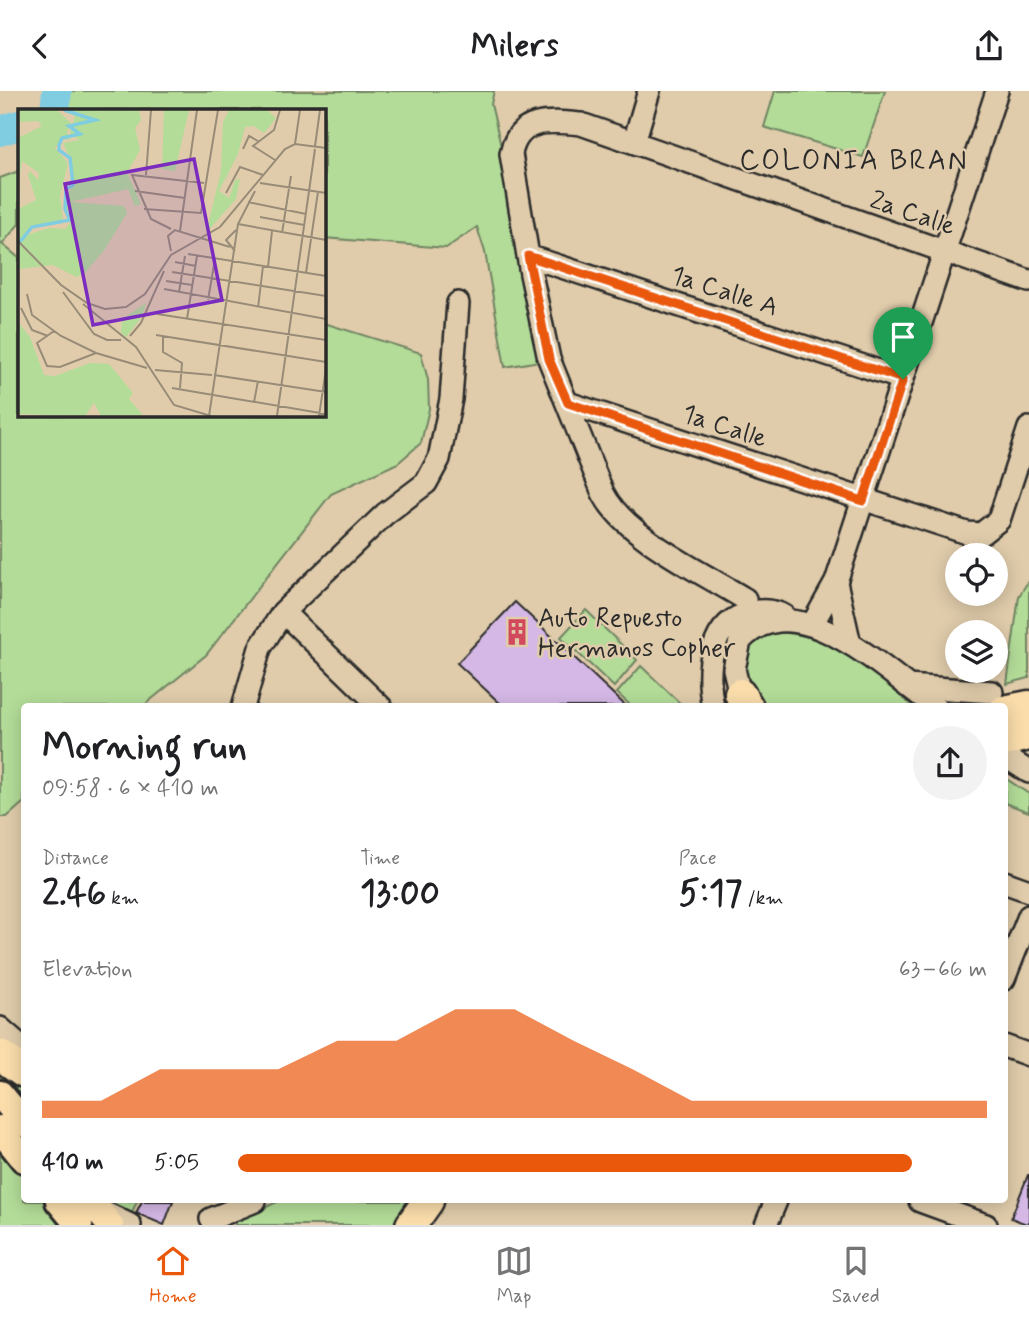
<!DOCTYPE html>
<meta charset="utf-8">
<style>
body{margin:0;font-family:Mynerve,sans-serif;background:#f2f2f2;color:#202124;height:100vh;display:flex;flex-direction:column;font-size:26px;white-space:nowrap}
*{box-sizing:border-box;margin:0}
p{font-size:23px;color:#757577}
.icon{flex:none;width:38px;height:38px;fill:none;stroke:currentColor;stroke-width:2;stroke-linecap:round;stroke-linejoin:round}
.map{position:relative;flex:1;overflow:hidden}
.sheet{position:absolute;left:21px;top:612px;width:987px;height:500px;display:flex;flex-direction:column;background:#fff;border-radius:7px;box-shadow:0 4px 18px #0003}
.sheet>*{flex:none}
.fabs{position:absolute;left:945px;top:452px;display:grid;gap:14px}
.fabs a{display:grid;place-items:center;width:63px;height:63px;border-radius:50%;background:#fff;box-shadow:0 4px 18px #0003;font-size:35px}
.pin{position:absolute;display:grid;place-items:center;width:60px;height:60px;color:#fff;margin:-72px -30px;border-radius:50% 50% 50% 0;rotate:-45deg;box-shadow:0 0 7px #0007}
.pin .icon{rotate:45deg}
.round{display:grid;place-items:center;flex:none;width:74px;height:74px;border-radius:37px;background:#f2f2f2}
.summary{display:flex;align-items:center;justify-content:space-between;height:119px;padding:0 21px}
h1{font-size:38px;font-weight:700;line-height:52px}
.figures{display:grid;grid-template-columns:repeat(3,1fr);gap:10px;height:119px;padding:7px 21px}
.figures div{display:grid;align-content:center}
.figures b{font-size:35px;font-weight:700}
.figures small{font-size:19px;font-weight:400}
.figures p{font-size:19px}
.chart{height:196px;padding:14px 21px}
.chart p{display:flex;justify-content:space-between}
.chart svg{width:100%;height:126px;margin-top:7px;fill:#ea580c;opacity:.7}
ul{padding:0 21px;list-style:none;font-size:23px}
li{display:grid;grid-template-columns:112px 84px 1fr;align-items:center;height:52px}
li i{height:18px;border-radius:9px;background:#ea580c}
header{display:flex;justify-content:space-between;align-items:center;height:91px;padding:0 21px;background:#fff;font-size:32px;font-weight:700}
.tabs{display:flex;justify-content:space-around;align-items:center;height:98px;border-top:2px solid #e0e0e0;background:#fff;font-size:19px;color:#757577}
.tabs a{display:grid;justify-items:center;gap:4px}
.tabs .selected{color:#ea580c}
.map>svg:first-child{display:block}
.green{fill:#b3dc98;stroke:#6f8462;stroke-width:2}
.lines{fill:none;stroke-linecap:round;stroke-linejoin:round}
.river{stroke:#80cce0;stroke-width:30}
.building{fill:#d5b8e6;stroke:#2b2b2b;stroke-width:2}
.minor-casing{stroke:#2b2b2b;stroke-width:26}
.major-casing{stroke:#2b2b2b;stroke-width:32}
.highway-casing{stroke:#2b2b2b;stroke-width:35}
.minor{stroke:#e0ccab;stroke-width:21}
.major{stroke:#faddab;stroke-width:26}
.highway{stroke:#faddab;stroke-width:30}
.route-casing{stroke:#fff;stroke-width:14}
.route{stroke:#ea580c;stroke-width:9}
.labels{text-anchor:middle;stroke-width:5;stroke-linejoin:round;paint-order:stroke}
.street-label{font-size:26px;fill:#2b2b2b;stroke:#e0ccab}
.poi-label{font-size:26px;fill:#2b2b2b;stroke:#e0ccab;text-anchor:start}
.neighbourhood-label{font-size:28px;letter-spacing:2px;fill:#2b2b2b;stroke:#e0ccab}
.inset-river{fill:none;stroke:#80cce0;stroke-width:3.5}
.inset-road{fill:none;stroke:#988c78;stroke-width:2}
.view{fill:#7b2cbf;fill-opacity:0.15;stroke:#7b2cbf;stroke-width:3.5}
.inset-edge{fill:none;stroke:#2b2b2b;stroke-width:3.5}
</style>
<header><svg class="icon" aria-label="back" viewBox="0 0 24 24"><path d="M15 5l-7 7 7 7"/></svg>Milers<svg class="icon" aria-label="share" viewBox="0 0 24 24"><path d="M12 15V3M7 8l5-5 5 5M5 13v7h14v-7"/></svg></header>
<div class="map">
<svg width="1029" height="1134" viewBox="0 0 1029 1134">
<rect width="100%" height="100%" fill="#e0ccab"/>
<filter id="ink" filterUnits="userSpaceOnUse"><feTurbulence type="fractalNoise" baseFrequency=".0143" numOctaves="2"/><feDisplacementMap in="SourceGraphic" scale="14" xChannelSelector="R" yChannelSelector="G"/><feConvolveMatrix kernelMatrix="1 2 1 2 8 2 1 2 1" color-interpolation-filters="sRGB"/></filter>
<g filter="url(#ink)">
<path class="green" d="M54,0H494L491,13L551,268L505,276L485,161L477,136L446,157L324,147V19H53Z
M775,0H885L863,66L764,36Z
M19,80V133L2,153L19,167V324H324V232L421,262L428,289L429,318L421,352L398,372L331,403L206,564L142,616H24V711L7,726H0V87Z
M1029,489V587L1007,593L1019,505Z
M586,519L637,569L614,596L561,546Z
M774,541C836,543 868,578 914,616H762C741,588 731,552 774,541Z
M641,575L684,616H632L617,602Z
M1005,687L1029,703V721L1005,712Z
M0,980L24,999V1023L0,994Z
M0,1056L24,1085V1110H45L66,1134H0Z
M105,1110H137L130,1126Z
M279,1110H407L395,1134H235L236,1130Z"/>
<g class="lines">
<path class="river" d="M55,19L57,0
M0,40L19,34"/>
</g>
<path class="building" d="M515,511L627,616H504L457,572Z
M1028,1084H1029V1134L1011,1127Z
M142,1110H173L164,1134L136,1122Z"/>
<g class="lines">
<defs>
<path id="minor" d="M634,51L649,0
M528,165L903,288
M568,312L967,442L981,443L999,429L1029,337
M836,491L850,553
M745,508C702,481 625,446 603,402L549,268L531,183L511,63C518,26 551,30 581,33L1029,190
M283,521L381,616
M812,534L836,491L997,0
M907,595L992,601
M243,616L260,557L283,521L385,423L426,392L439,368L451,308L458,212
M713,616C706,580 708,531 752,521C763,519 774,519 784,525
M743,616L734,578L740,550C797,489 888,583 936,616
M1004,665L1029,681
M1004,791L1029,800
M1004,888L1029,825
M0,937L24,958
M1004,955L1029,964
M920,1110L986,1134
M97,1118L130,1134
M211,1128L255,1110
M766,1134L776,1110"/>
<path id="major" d="M0,1003L24,1032
M0,1038L24,1068
M59,1110L79,1134
M90,1110L110,1134"/>
<path id="highway" d="M740,603L748,616
M1004,620L1029,615
M1004,650L1029,644
M0,964L24,981
M411,1134L428,1110"/>
</defs>
<use href="#minor" class="minor-casing"/>
<use href="#major" class="major-casing"/>
<use href="#highway" class="highway-casing"/>
<use href="#minor" class="minor"/>
<use href="#major" class="major"/>
<use href="#highway" class="highway"/>
</g>
</g>
<g class="lines" filter="url(#ink)">
<defs>
<path id="route" d="M528,165L903,288L863,410L568,312L549,268Z"/>
</defs>
<use href="#route" class="route-casing"/>
<use href="#route" class="route"/>
</g>
<defs>
<symbol id="building-bare" viewBox="-9 -9 18 18"><path d="M-4-6H4V6H1V3H-1V6H-4ZM-2.5-4.3h1.7v1.8h-1.7ZM.8-4.3h1.7v1.8H.8ZM-2.5-1h1.7V.8h-1.7ZM.8-1h1.7V.8H.8Z" fill="#d1495b" stroke="#e0ccab" stroke-width="2.5" paint-order="stroke"/></symbol>
</defs>
<g fill-rule="evenodd">
<use href="#building-bare" x="498" y="522" width="38" height="38"/>
</g>
<g class="labels">
<g class="street-label">
<text transform="translate(913 121) rotate(19)" y="9">2a Calle</text>
<text transform="translate(725 199) rotate(18)" y="9">1a Calle A</text>
<text transform="translate(725 334) rotate(18)" y="9">1a Calle</text>
</g>
<g class="poi-label">
<text x="538" y="535">Auto Repuesto<tspan x="538" dy="30">Hermanos Copher</tspan></text>
</g>
<g class="neighbourhood-label">
<text x="854" y="78">COLONIA BRAN</text>
</g>
</g>
<g transform="translate(18 18)">
<rect width="308" height="308" fill="#e0ccab"/>
<path d="M2,1H39L53,14L49,23L52,31L43,30L37,39L50,54L42,87L45,111L13,119L0,133V100L18,91L10,66L12,62L20,71L21,64L4,52L0,79V29L24,17L20,12L0,13ZM47,1H121L123,11L117,19L122,41L109,64L123,95L117,97L110,80L52,93L106,97L109,104L87,140L66,165L58,168L35,156L0,160V137L9,126L31,119L47,120L52,114L47,93L54,76L51,47L45,34L61,31L52,24L57,7ZM146,1H171L157,62L144,60ZM211,1H249L258,9L246,24L236,17L227,18L220,45L201,82L211,89L217,71L222,70L218,90L188,124L203,62L205,13ZM128,194L124,208L108,228L103,224L104,210ZM0,213L12,228L26,266L37,267L72,254L91,255L115,284L111,290L125,306L83,307L76,294L67,307L0,305Z" fill="#b3dc98"/>
<path class="inset-river" d="M1,134L14,118L52,111L47,100L48,80L55,76L52,49L41,41V36L44,29L62,25L51,17L77,11L46,1"/>
<path class="inset-road" d="M277,35L282,1M297,37L302,1M225,40L231,27L240,32M257,51L235,37L256,21L262,1M128,66L133,1M242,74L308,84M117,82L167,89M208,84L222,58L245,66M230,93L288,105M126,100L183,104L200,1M242,108L286,116M220,115L308,131M153,120L133,110L114,66L186,74M162,122L179,1M264,124L273,67M0,132L43,176L69,194L87,200L108,198L127,185L153,146L202,118L267,40L277,35L308,39M153,142L150,127L157,121L212,138M217,142L208,131L218,121M170,145L308,167M157,153L178,157M250,158L254,122M154,163L308,187M288,164L300,83M148,172L174,176M146,180L308,210M45,183L76,225L89,231H103M161,183L167,147M9,185L14,206L43,227L78,244L129,259M190,191L197,150M65,195L118,238L156,296L193,307M3,199L14,221L30,227M240,199L245,157M139,205L308,231M169,210L179,147M36,222L19,234L29,257L42,258L78,244M138,226L308,253M112,227L123,214L146,162M145,227V243L164,254L162,279M137,261L194,266M196,266L308,283M154,279L308,305M236,293L240,272M191,307L220,115L237,82M259,307L297,40M301,307L308,260"/>
<path class="view" d="M176,50L204,191L75,216L47,75Z"/>
<rect width="308" height="308" class="inset-edge"/>
</g>
</svg>
<div class="fabs">
<a><svg class="icon" aria-label="locate" viewBox="0 0 24 24"><circle cx="12" cy="12" r="6"/><path d="M12 2v4M12 18v4M2 12h4M18 12h4"/></svg></a>
<a><svg class="icon" aria-label="layers" viewBox="0 0 24 24"><path d="M12 4l9 5-9 5-9-5zM3 14l9 5 9-5"/></svg></a>
</div>
<div class="pin" style="left:903px;top:288px;background:#1e9e55"><svg class="icon" aria-label="arrive" viewBox="0 0 24 24"><path d="M6 21V4h12l-3 4 3 4H6"/></svg></div>
<section class="sheet">
<div class="summary"><div><h1>Morning run</h1><p>09:58 · 6 × 410 m</p></div><a class="round"><svg class="icon" aria-label="share" viewBox="0 0 24 24"><path d="M12 15V3M7 8l5-5 5 5M5 13v7h14v-7"/></svg></a></div>
<div class="figures">
<div><p>Distance</p><b>2.46<small> km</small></b></div>
<div><p>Time</p><b>13:00</b></div>
<div><p>Pace</p><b>5:17<small> /km</small></b></div>
</div>
<div class="chart"><p><span>Elevation</span>63–66 m</p>
<svg viewBox="0 0 160 44" preserveAspectRatio="none"><path d="M0 44V38L10 38L20 27L30 27L40 27L50 17L60 17L70 6L80 6L90 17L100 27L110 38L120 38L130 38L140 38L150 38L160 38V44z"/></svg>
</div>
<ul>
<li><b>410 m</b>5:05<i style="width:90%"></i></li>
</ul>
</section>
</div>
<nav class="tabs">
<a class="selected"><svg class="icon" aria-label="home" viewBox="0 0 24 24"><path d="M3 11l9-7 9 7M6 9v11h12V9"/></svg>Home</a>
<a><svg class="icon" aria-label="map" viewBox="0 0 24 24"><path d="M3 6l6-2 6 2 6-2v14l-6 2-6-2-6 2zM9 4v14M15 6v14"/></svg>Map</a>
<a><svg class="icon" aria-label="saved" viewBox="0 0 24 24"><path d="M7 4h10v16l-5-4-5 4z"/></svg>Saved</a>
</nav>
